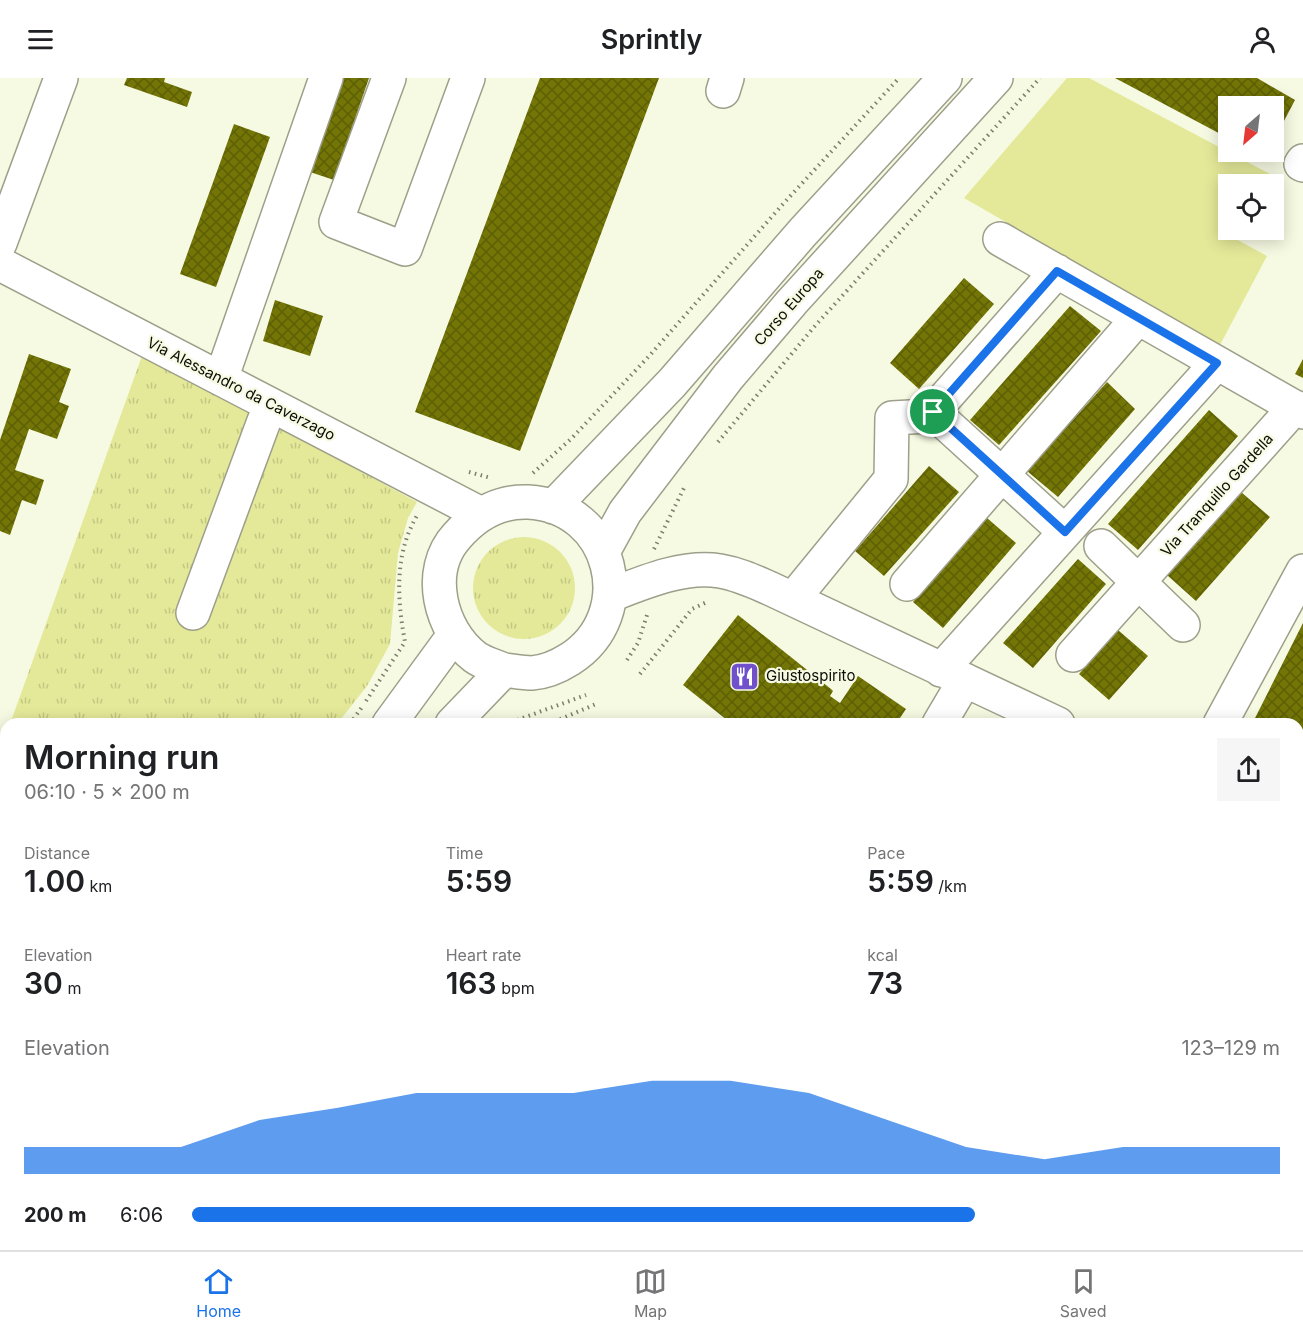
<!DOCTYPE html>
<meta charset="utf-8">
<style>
body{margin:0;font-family:Inter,sans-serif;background:#f6f6f6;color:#202124;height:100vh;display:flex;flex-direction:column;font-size:22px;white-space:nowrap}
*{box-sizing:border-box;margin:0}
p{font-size:20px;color:#757577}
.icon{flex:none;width:33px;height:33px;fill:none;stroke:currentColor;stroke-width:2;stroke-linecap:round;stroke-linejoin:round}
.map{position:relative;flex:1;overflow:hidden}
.side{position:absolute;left:0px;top:640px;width:1304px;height:532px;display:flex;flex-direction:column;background:#fff;border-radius:18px 18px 0 0;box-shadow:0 3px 15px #0003}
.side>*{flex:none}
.needle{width:39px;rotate:208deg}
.controls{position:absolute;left:1218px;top:18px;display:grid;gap:12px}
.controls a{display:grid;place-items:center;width:66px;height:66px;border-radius:0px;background:#fff;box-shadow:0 3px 15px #0003;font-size:30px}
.pin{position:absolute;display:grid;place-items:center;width:51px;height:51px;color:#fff;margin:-26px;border:3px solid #fff;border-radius:50%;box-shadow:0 2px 6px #0007}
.round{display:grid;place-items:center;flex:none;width:63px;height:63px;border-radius:0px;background:#f6f6f6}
.summary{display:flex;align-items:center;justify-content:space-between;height:102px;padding:0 24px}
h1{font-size:33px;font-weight:600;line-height:45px}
.metrics{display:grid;grid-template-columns:repeat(3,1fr);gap:9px;height:102px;padding:6px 24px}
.metrics div{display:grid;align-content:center}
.metrics b{font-size:30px;font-weight:600}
.metrics small{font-size:16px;font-weight:400}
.metrics p{font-size:16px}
.chart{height:168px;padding:12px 24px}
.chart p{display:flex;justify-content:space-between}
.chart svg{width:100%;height:108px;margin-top:6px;fill:#1a73e8;opacity:.7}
ul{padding:0 24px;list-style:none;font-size:20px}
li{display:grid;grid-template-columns:96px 72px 1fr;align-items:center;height:45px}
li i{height:15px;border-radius:8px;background:#1a73e8}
header{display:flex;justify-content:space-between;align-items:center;height:78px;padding:0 24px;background:#fff;font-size:27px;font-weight:600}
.tabs{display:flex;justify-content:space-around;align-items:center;height:84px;border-top:2px solid #e0e0e0;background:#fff;font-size:16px;color:#757577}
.tabs a{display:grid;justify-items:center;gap:3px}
.tabs .on{color:#1a73e8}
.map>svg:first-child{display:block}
.grass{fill:url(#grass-tufts)}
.green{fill:#e4e999}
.building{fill:url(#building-cross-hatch)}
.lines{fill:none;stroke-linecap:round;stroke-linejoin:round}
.minor-casing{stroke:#9e9f8a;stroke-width:36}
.major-casing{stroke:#9e9f8a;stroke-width:36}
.path{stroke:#7c7e6f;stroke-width:4;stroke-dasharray:1.5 4.5;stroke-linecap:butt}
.minor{stroke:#fff;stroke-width:33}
.major{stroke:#fff;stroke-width:33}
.route-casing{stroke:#fff;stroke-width:12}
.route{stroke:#1a73e8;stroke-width:8}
.labels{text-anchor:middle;stroke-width:4.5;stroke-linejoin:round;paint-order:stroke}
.street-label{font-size:15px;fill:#0b0c05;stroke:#f7fae2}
.poi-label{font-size:15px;fill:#0b0c05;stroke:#f7fae2;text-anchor:start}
</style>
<header><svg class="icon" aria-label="menu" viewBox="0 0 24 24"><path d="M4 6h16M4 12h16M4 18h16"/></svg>Sprintly<svg class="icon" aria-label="person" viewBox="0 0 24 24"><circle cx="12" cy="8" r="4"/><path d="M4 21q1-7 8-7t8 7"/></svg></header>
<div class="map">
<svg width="1303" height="1172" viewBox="0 0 1303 1172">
<defs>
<pattern id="grass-tufts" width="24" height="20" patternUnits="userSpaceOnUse" patternTransform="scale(1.5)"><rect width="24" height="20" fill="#e4e999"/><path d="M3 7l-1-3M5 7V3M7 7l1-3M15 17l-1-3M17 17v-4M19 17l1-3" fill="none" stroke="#c2c782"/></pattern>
<pattern id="building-cross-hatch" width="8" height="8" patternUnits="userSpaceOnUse" patternTransform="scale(1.5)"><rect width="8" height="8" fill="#737606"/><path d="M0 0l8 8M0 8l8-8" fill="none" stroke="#5d5f05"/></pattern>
</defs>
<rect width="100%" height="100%" fill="#f7fae2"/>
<path class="grass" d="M143,275L417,424L408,440L398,475L390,566L367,608L337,646H10Z
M473 510a51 51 0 1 1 102 0a51 51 0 1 1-102 0Z
M6,657V823L0,821V674Z
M0,1112L6,1114V1167H34L33,1172H0Z"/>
<path class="green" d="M1067,0H1089L1270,96L1264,106H1228V152H1241L1236,161L1267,178L1220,267L964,120Z"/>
<path class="building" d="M127,0H165L164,4L192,14L187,29L124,7Z
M336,0H369L334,102L304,92Z
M540,0H659L520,373L415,334Z
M1115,0H1257L1295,22L1274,62V28H1228V60Z
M234,46L270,59L216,209L180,196Z
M1253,74H1268L1264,79Z
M964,200L994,226L919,311L890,285Z
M275,222L323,238L310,278L263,263Z
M1070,228L1101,253L999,367L970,342Z
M29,276L71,291L59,324L69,328L57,361L29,351L15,392L44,402L36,427L22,422L10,457L0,453V362Z
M1303,281V300L1295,296Z
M1107,304L1135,331L1058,419L1027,393Z
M1209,332L1238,358L1138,472L1108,446Z
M929,388L959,414L884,498L855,473Z
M1241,414L1270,439L1196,523L1167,497Z
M987,440L1016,465L943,550L913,524Z
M1078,481L1106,506L1033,590L1003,565Z
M738,537L831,611L833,613L830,618L840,625L858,598L906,631L896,646H732L683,607Z
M1303,545V659L1298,669V646H1252Z
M1118,552L1148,578L1109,622L1079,596Z
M1298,677L1303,680V731L1298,728Z
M1298,790L1303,793V834L1298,831Z
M6,873V919L0,917V885Z
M1303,899V971L1298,982V910Z
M1298,1036L1303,1038V1081L1298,1079Z
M1298,1164L1303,1165V1172H1211L1212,1167H1298Z
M269,1167H382L391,1172H269Z
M424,1167H469L465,1172H433Z
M853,1167H911L909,1172H863Z
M954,1167H1039L1036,1172H951Z
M1115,1167H1160L1158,1172H1127Z"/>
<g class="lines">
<defs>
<path id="minor" d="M389,0L336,144L405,171L468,0
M723,13L727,0
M1303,83L1301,86L1303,87
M1000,161L1303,334
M0,165L61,0
M0,186L481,436
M221,301L326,0
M933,334L1065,454
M1101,468L1183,547
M907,506L1138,240
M611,517C644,504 684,487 720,493C738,496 753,503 769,510L1058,646
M793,521L891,401L892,340L929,338L1057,193
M193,535L264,343L271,327
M1073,577L1295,329
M941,592L1217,285
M939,646L965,602
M1220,646L1303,493
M1298,759L1303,761
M1298,1122L1303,1124
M601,1172L604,1167
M684,1172L694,1167
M1069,1172L1071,1167"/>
<path id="major" d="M553,429L672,305L803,154L945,0
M603,474L625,434L728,299L792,224L996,0
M389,646L454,557
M452,646L504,592C513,593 523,595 532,595C545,594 559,588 570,581C640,536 613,428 528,424C499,423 476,436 457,458C425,493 440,552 475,579C483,585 495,588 504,592
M0,1068L6,1065
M66,1172L67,1167"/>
</defs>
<use href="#minor" class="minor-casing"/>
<use href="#major" class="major-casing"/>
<path class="path" d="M718,364L814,249L1040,0
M469,394L491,400
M533,395L572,360L651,276L783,126L899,0
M654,471L685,408
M627,582L638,565L648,534
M640,596L692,531L709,523
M366,623L405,564C397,521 394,475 418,436
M350,646L362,629
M506,646L586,617
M549,646L596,626
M0,1029H6
M109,1172L110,1167"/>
<use href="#minor" class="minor"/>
<use href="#major" class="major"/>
</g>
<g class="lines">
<defs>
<path id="route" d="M1057,193L1217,285L1065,454L933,334Z"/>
</defs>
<use href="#route" class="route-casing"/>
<use href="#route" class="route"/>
</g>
<defs>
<symbol id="restaurant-square" viewBox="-11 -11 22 22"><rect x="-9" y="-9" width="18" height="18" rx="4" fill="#7151cb" stroke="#f7fae2"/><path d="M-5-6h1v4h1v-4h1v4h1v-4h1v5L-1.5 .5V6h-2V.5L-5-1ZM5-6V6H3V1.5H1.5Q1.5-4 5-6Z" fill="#fff"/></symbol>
</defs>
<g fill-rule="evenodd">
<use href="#restaurant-square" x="728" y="582" width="33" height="33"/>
</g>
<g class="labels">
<g class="street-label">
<text transform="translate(789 229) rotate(-49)" y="5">Corso Europa</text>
<text transform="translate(241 311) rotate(27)" y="5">Via Alessandro da Caverzago</text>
<text transform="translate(1217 417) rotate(-48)" y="5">Via Tranquillo Gardella</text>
</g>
<g class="poi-label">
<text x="766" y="603">Giustospirito</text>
</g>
</g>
</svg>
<div class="controls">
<a><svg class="needle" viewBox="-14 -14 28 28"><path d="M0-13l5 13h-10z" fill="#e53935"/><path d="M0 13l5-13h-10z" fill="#757577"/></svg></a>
<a><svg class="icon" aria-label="locate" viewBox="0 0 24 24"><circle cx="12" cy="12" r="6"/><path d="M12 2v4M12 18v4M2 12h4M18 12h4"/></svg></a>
</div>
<div class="pin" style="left:933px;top:334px;background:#1e9e55"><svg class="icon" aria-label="arrive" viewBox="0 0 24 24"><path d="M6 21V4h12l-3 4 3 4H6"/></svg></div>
<section class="side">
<div class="summary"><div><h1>Morning run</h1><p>06:10 · 5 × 200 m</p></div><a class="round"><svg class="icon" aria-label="share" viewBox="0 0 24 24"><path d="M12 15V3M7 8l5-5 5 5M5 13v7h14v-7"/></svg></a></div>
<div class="metrics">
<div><p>Distance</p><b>1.00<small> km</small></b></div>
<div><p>Time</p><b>5:59</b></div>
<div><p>Pace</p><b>5:59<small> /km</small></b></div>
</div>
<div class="metrics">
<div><p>Elevation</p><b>30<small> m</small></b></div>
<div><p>Heart rate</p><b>163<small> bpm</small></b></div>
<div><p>kcal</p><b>73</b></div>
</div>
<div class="chart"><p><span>Elevation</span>123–129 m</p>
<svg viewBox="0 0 160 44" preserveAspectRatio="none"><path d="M0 44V33L10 33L20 33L30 22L40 17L50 11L60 11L70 11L80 6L90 6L100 11L110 22L120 33L130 38L140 33L150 33L160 33V44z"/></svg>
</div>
<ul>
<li><b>200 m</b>6:06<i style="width:72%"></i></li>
</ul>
</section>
</div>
<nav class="tabs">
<a class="on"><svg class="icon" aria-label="home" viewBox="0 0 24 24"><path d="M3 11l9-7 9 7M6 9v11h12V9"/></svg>Home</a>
<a><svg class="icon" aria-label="map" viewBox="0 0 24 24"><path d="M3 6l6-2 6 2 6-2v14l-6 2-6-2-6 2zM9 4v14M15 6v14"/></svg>Map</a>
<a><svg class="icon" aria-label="saved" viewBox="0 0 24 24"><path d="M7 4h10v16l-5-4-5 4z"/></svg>Saved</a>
</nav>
